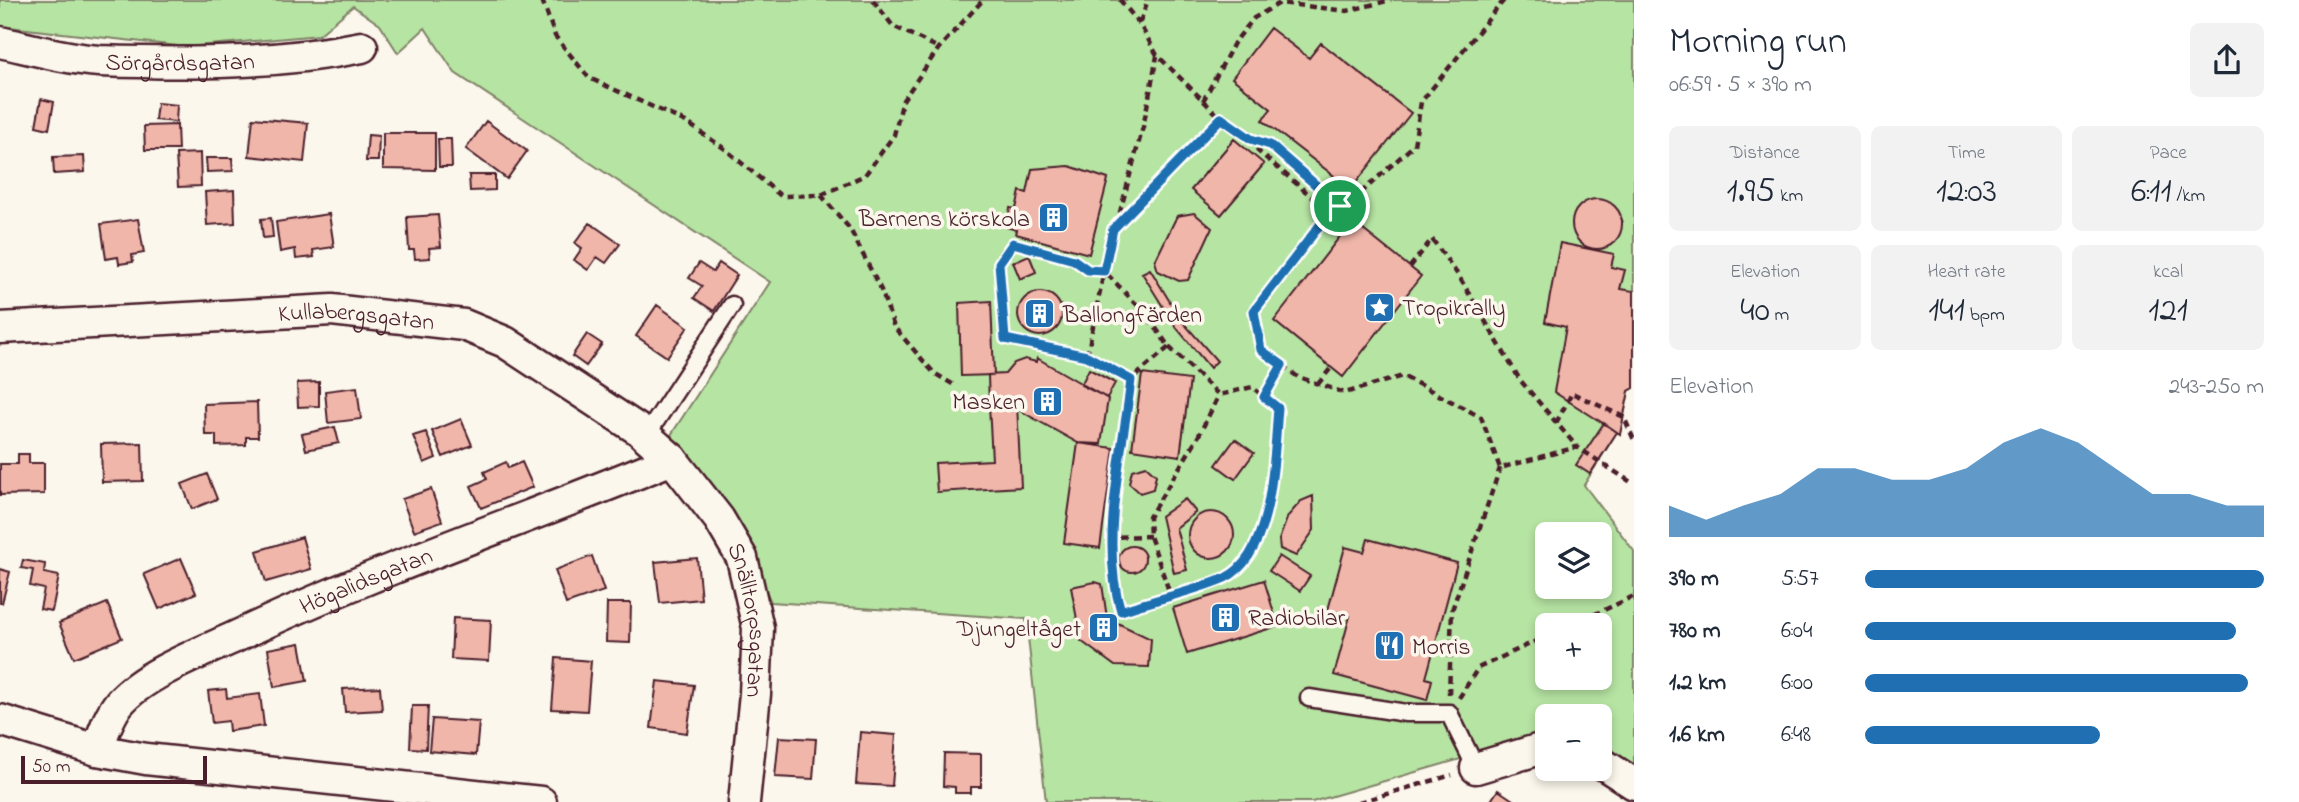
<!DOCTYPE html>
<meta charset="utf-8">
<style>
body{margin:0;font-family:"Indie Flower",sans-serif;background:#f2f2f3;color:#1f2937;height:100vh;display:flex;flex-direction:column;font-size:26px;white-space:nowrap}
*{box-sizing:border-box;margin:0}
p{font-size:23px;color:#747a83}
.icon{flex:none;width:38px;height:38px;fill:none;stroke:currentColor;stroke-width:2;stroke-linecap:round;stroke-linejoin:round}
.map{position:relative;flex:1;overflow:hidden}
.side{display:flex;flex-direction:column;background:#fff;width:665px}
.side>*{flex:none}
.controls{position:absolute;left:1535px;top:522px;display:grid;gap:14px}
.controls a{display:grid;place-items:center;width:77px;height:77px;border-radius:10px;background:#fff;box-shadow:0 4px 10px #0003;font-size:35px}
.scale{position:absolute;left:21px;bottom:18px;width:186px;box-sizing:border-box;padding-left:7px;border:4px solid #4a1f2b;border-top:0;font-size:19px;line-height:24px;white-space:nowrap;color:#4a1f2b;-webkit-text-stroke:5px #fbf7ec;paint-order:stroke}
.pin{position:absolute;display:grid;place-items:center;width:60px;height:60px;color:#fff;margin:-30px;border:4px solid #fff;border-radius:50%;box-shadow:0 2px 7px #0007}
.round{display:grid;place-items:center;flex:none;width:74px;height:74px;border-radius:10px;background:#f2f2f3}
.head{display:flex;align-items:center;justify-content:space-between;height:119px;padding:0 35px}
h1{font-size:38px;font-weight:600;line-height:52px}
.stats{display:grid;grid-template-columns:repeat(3,1fr);gap:10px;height:119px;padding:7px 35px}
.stats div{display:grid;align-content:center;border-radius:10px;background:#f2f2f3;text-align:center}
.stats b{font-size:35px;font-weight:600}
.stats small{font-size:19px;font-weight:400}
.stats p{font-size:19px}
.chart{height:196px;padding:14px 35px}
.chart p{display:flex;justify-content:space-between}
.chart svg{width:100%;height:126px;margin-top:7px;fill:#1f6fb2;opacity:.7}
ul{padding:0 35px;list-style:none;font-size:23px}
li{display:grid;grid-template-columns:112px 84px 1fr;align-items:center;height:52px}
li i{height:18px;border-radius:9px;background:#1f6fb2}
main{display:flex;flex:1;min-height:0}
.map>svg:first-child{display:block}
.green{fill:#b6e4a3;stroke:#808267;stroke-width:2;fill-rule:evenodd}
.building{fill:#f0b6aa;stroke:#4a1f2b;stroke-width:2}
.lines{fill:none;stroke-linecap:round;stroke-linejoin:round}
.service-casing{stroke:#4a1f2b;stroke-width:21}
.minor-casing{stroke:#4a1f2b;stroke-width:35}
.path{stroke:#4a1f2b;stroke-width:4.5;stroke-dasharray:7 5;stroke-linecap:butt}
.service{stroke:#fbf7ec;stroke-width:16}
.minor{stroke:#fbf7ec;stroke-width:30}
.route-casing{stroke:#fff;stroke-width:14}
.route{stroke:#1f6fb2;stroke-width:9}
.labels{text-anchor:middle;stroke-width:7;stroke-linejoin:round;paint-order:stroke}
.street-label{font-size:24px;fill:#4a1f2b;stroke:#fbf7ec}
.poi-label{font-size:24px;fill:#4a1f2b;stroke:#fbf7ec;text-anchor:start}
</style>
<main>
<div class="map">
<svg width="1634" height="802" viewBox="0 0 1634 802">
<rect width="100%" height="100%" fill="#fbf7ec"/>
<filter id="ink" filterUnits="userSpaceOnUse"><feTurbulence type="fractalNoise" baseFrequency=".0143" numOctaves="2"/><feDisplacementMap in="SourceGraphic" scale="14" xChannelSelector="R" yChannelSelector="G"/><feConvolveMatrix kernelMatrix="1 2 1 2 8 2 1 2 1" color-interpolation-filters="sRGB"/></filter>
<g filter="url(#ink)">
<path class="green" d="M0,0H1634V388L1629,391L1620,434L1617,432L1584,485L1634,551V770L1600,743V716H1547V734L1312,802H1046L1026,619L771,602L733,519L671,435L770,282L455,73L425,28L398,53L380,25L353,6L319,35L187,47L0,26ZM1547,534H1600V586H1547ZM1547,625H1600V677H1547Z"/>
<path class="building" d="M1270,28L1309,58L1321,43L1411,113L1351,189L1262,120L1271,109L1232,78Z
M41,99L54,102L49,129L36,126Z
M157,103L177,105L176,122L155,120Z
M253,118L308,123L304,162L249,156Z
M486,121L527,151L507,179L466,149Z
M177,125L178,150H145L144,126Z
M383,133H435V170L383,169Z
M368,135L379,136L378,161H366Z
M438,139H451L452,167H439Z
M1234,139L1264,164L1221,215L1191,190Z
M200,153L201,186L178,187L176,154Z
M84,156L85,172L54,174L53,157Z
M206,158H232L233,171L207,172Z
M1069,166L1108,179L1089,254L1016,234L1017,230L1006,227L1010,208L1016,209L1020,191L1027,193L1032,169Z
M469,175H495V190L470,191Z
M234,190L235,223L207,225L205,192Z
M1572 224a25 25 0 1 1 50 0a25 25 0 1 1-50 0Z
M1194,213L1212,228L1188,280L1179,281L1158,271L1155,261L1177,216Z
M329,214L334,247L313,250L314,257L296,259L295,249L280,252L276,222Z
M438,215L441,247L429,248L430,258L415,259L414,250H409L407,217Z
M271,218L273,237L263,238L261,219Z
M138,219L144,253L132,255L133,262L119,264L118,257L106,259L101,224Z
M1352,221L1421,276L1343,377L1274,321Z
M590,223L620,244L606,263L597,257L588,270L574,260L582,248L575,243Z
M1560,243L1614,254L1611,267L1625,270L1620,289L1634,291V388L1629,391L1620,434L1554,392L1566,327L1545,322Z
M1029,255L1036,272L1020,279L1013,262Z
M699,263L713,272L719,263L737,275L714,311L694,298L702,286L689,278Z
M1150,269L1181,320L1217,361L1210,368L1175,326L1142,273Z
M1018 314a22 22 0 1 1 44 0a22 22 0 1 1-44 0Z
M991,301L994,375L961,376L959,303Z
M657,305L688,327L667,357L636,336Z
M587,334L602,344L586,366L572,356Z
M1037,358L1108,399L1101,444L1078,443L1017,409V404L989,405L988,375L1005,374L1014,363L1025,359L1036,362Z
M1089,369L1115,383L1107,398L1081,385Z
M1142,374L1190,380L1180,456L1132,449Z
M319,382V406L298,407L297,383Z
M357,387L361,419L328,423L325,391Z
M257,402L258,437H246V445L216,446V435H205L204,404Z
M1017,404L1021,487L937,492L935,463L992,460L989,405Z
M461,419L472,445L443,457L432,431Z
M1604,423L1617,432L1590,474L1576,465Z
M335,427L339,443L306,450L302,434Z
M426,432L436,458L424,463L413,436Z
M1235,439L1254,453L1235,479L1216,465Z
M142,443L143,481L102,482L101,444Z
M1078,443L1114,448L1100,548L1064,543Z
M18,454H29V463H44V494L0,495V464H18Z
M506,462L508,468L522,462L533,487L481,508L471,486L487,479L484,472Z
M1146,466L1156,475L1153,489L1140,493L1129,483L1132,470Z
M207,474L217,499L192,509L182,484Z
M431,489L442,521L414,531L402,499Z
M1313,496L1314,530L1296,556L1280,549L1279,540L1288,516L1301,501Z
M1185,499L1196,512L1176,528L1187,570L1174,573L1161,516Z
M1188 535a23 23 0 1 1 46 0a23 23 0 1 1-46 0Z
M302,537L311,569L266,582L257,551Z
M1368,539L1457,563L1426,678L1432,680L1427,700L1334,675L1350,616L1328,610L1345,547L1364,552Z
M1119 559a13 13 0 1 1 26 0a13 13 0 1 1-26 0Z
M592,556L604,591L566,604L555,570Z
M1279,556L1310,576L1300,591L1269,571Z
M181,558L196,593L159,609L144,574Z
M697,558L701,599L660,603L655,562Z
M23,560L45,564L44,573L59,576L52,611L40,609L44,589L30,586L33,570L21,568Z
M0,569L10,572L2,603H0Z
M1264,580L1278,626L1187,654L1173,608Z
M1095,582L1102,584L1107,618L1151,639L1149,667L1115,666L1081,641L1071,587Z
M107,603L122,638L74,658L59,623Z
M607,603H631L630,643L606,642Z
M453,618L491,620L489,661L451,659Z
M300,643L307,681L274,687L268,649Z
M556,658L591,661L587,711L552,709Z
M657,681L694,685L687,733L651,728Z
M380,687L382,710L345,712L343,689Z
M226,689L227,698L260,694L264,726L229,731L228,721L212,723L208,691Z
M412,706H428L426,749L410,748Z
M432,719L479,722L476,755L429,751Z
M860,732L896,735L892,786L856,784Z
M779,737L816,739L813,779L775,777Z
M944,753L981,754V787H971V793H955V787L943,786Z
M1498,790L1516,802H1490Z"/>
<g class="lines">
<defs>
<path id="service" d="M646,436L732,305
M1309,698L1406,713H1449L1476,768"/>
<g id="minor">
<path id="s1" d="M0,42C32,49 67,59 100,61C187,64 277,64 362,47"/>
<path id="s2" d="M0,328L332,310L464,325L505,342L639,430L672,459L719,519L742,558L758,628L755,694L744,802"/>
<path d="M0,720L97,750L146,759L541,802"/>
<path id="s3" d="M97,750C103,734 109,715 120,702C145,674 200,653 235,637C377,569 526,520 672,459"/>
<path d="M1600,762L1634,784"/>
<path d="M1476,768L1547,747"/>
</g>
</defs>
<use href="#service" class="service-casing"/>
<use href="#minor" class="minor-casing"/>
<path class="path" d="M542,0L555,36L589,78L686,122L725,149L781,196L821,195L865,175L894,135L903,100L939,48L983,0
M873,0L893,26L939,48
M1120,0L1139,23L1157,55L1221,118L1251,139L1259,152L1330,212L1254,311L1261,350L1298,377L1345,393L1403,376L1481,417L1500,468L1577,447L1634,484
M1140,22L1148,0
M1203,101L1234,43L1254,18L1280,3L1347,11L1391,0
M1252,139L1270,145L1340,206
M821,195L850,229L881,290L894,327L934,373L954,385
M1330,212L1364,190L1414,145L1421,102L1504,0
M1115,228L1221,118
M1410,267L1432,239L1458,275L1520,380L1577,447
M1169,347L1219,395L1252,387L1278,408C1274,457 1275,547 1228,576C1212,586 1188,589 1170,594L1150,536L1149,517L1197,439L1219,395
M1087,356L1005,339L999,263L1013,243L1074,260L1088,270L1104,271L1087,356L1131,380
M1318,384L1331,368
M1264,397L1282,365
M1556,423L1572,393L1624,417L1634,440
M1150,536L1111,537L1131,380L1169,347L1146,314L1104,271L1143,127L1157,56
M1111,537L1116,594L1121,611L1170,594
M1572,625L1634,596
M1449,694L1452,610L1500,468
M1459,698L1478,668L1547,636
M1359,802L1452,775"/>
<use href="#service" class="service"/>
<use href="#minor" class="minor"/>
</g>
</g>
<g class="lines" filter="url(#ink)">
<defs>
<path id="route" d="M1221,118L1251,139L1270,145L1340,206L1330,212L1254,311L1261,350L1282,365L1264,397L1278,408C1274,454 1274,555 1225,578C1193,592 1155,599 1121,611C1099,541 1123,452 1131,380L1087,356L1005,339L999,263L1013,243L1074,260L1088,270L1104,271L1113,229Z"/>
</defs>
<use href="#route" class="route-casing"/>
<use href="#route" class="route"/>
</g>
<defs>
<symbol id="building-square" viewBox="-11 -11 22 22"><rect x="-9" y="-9" width="18" height="18" rx="4" fill="#1f6fb2" stroke="#fbf7ec"/><path d="M-4-6H4V6H1V3H-1V6H-4ZM-2.5-4.3h1.7v1.8h-1.7ZM.8-4.3h1.7v1.8H.8ZM-2.5-1h1.7V.8h-1.7ZM.8-1h1.7V.8H.8Z" fill="#fff"/></symbol>
<symbol id="sight-square" viewBox="-11 -11 22 22"><rect x="-9" y="-9" width="18" height="18" rx="4" fill="#1f6fb2" stroke="#fbf7ec"/><path d="M0-6L1.8-2.2L6-1.7L2.9 1.2L3.7 5.4L0 3.3L-3.7 5.4L-2.9 1.2L-6-1.7L-1.8-2.2Z" fill="#fff"/></symbol>
<symbol id="restaurant-square" viewBox="-11 -11 22 22"><rect x="-9" y="-9" width="18" height="18" rx="4" fill="#1f6fb2" stroke="#fbf7ec"/><path d="M-5-6h1v4h1v-4h1v4h1v-4h1v5L-1.5 .5V6h-2V.5L-5-1ZM5-6V6H3V1.5H1.5Q1.5-4 5-6Z" fill="#fff"/></symbol>
</defs>
<g fill-rule="evenodd">
<use href="#building-square" x="1036" y="200" width="35" height="35"/>
<use href="#sight-square" x="1362" y="290" width="35" height="35"/>
<use href="#building-square" x="1022" y="296" width="35" height="35"/>
<use href="#building-square" x="1030" y="384" width="35" height="35"/>
<use href="#building-square" x="1208" y="600" width="35" height="35"/>
<use href="#building-square" x="1086" y="610" width="35" height="35"/>
<use href="#restaurant-square" x="1372" y="628" width="35" height="35"/>
</g>
<g class="labels">
<g class="street-label">
<text dy="8" stroke="none"><textPath href="#s1" startOffset="182">Sörgårdsgatan</textPath></text>
<text dy="8" stroke="none"><textPath href="#s2" startOffset="357">Kullabergsgatan</textPath></text>
<text dy="8" stroke="none"><textPath href="#s3" startOffset="329">Högalidsgatan</textPath></text>
<text dy="8" stroke="none"><textPath href="#s2" startOffset="898">Snälltorpsgatan</textPath></text>
</g>
<g class="poi-label">
<text x="1030" y="226" text-anchor="end">Barnens körskola</text>
<text x="1402" y="315">Tropikrally</text>
<text x="1063" y="322">Ballongfärden</text>
<text x="1025" y="409" text-anchor="end">Masken</text>
<text x="1248" y="625">Radiobilar</text>
<text x="1081" y="636" text-anchor="end">Djungeltåget</text>
<text x="1412" y="654">Morris</text>
</g>
</g>
</svg>
<div class="controls">
<a><svg class="icon" aria-label="layers" viewBox="0 0 24 24"><path d="M12 4l9 5-9 5-9-5zM3 14l9 5 9-5"/></svg></a>
<a>+</a>
<a>−</a>
</div>
<div class="scale">50 m</div>
<div class="pin" style="left:1340px;top:206px;background:#1e9e55"><svg class="icon" aria-label="arrive" viewBox="0 0 24 24"><path d="M6 21V4h12l-3 4 3 4H6"/></svg></div>
</div>
<section class="side">
<div class="head"><div><h1>Morning run</h1><p>06:59 · 5 × 390 m</p></div><a class="round"><svg class="icon" aria-label="share" viewBox="0 0 24 24"><path d="M12 15V3M7 8l5-5 5 5M5 13v7h14v-7"/></svg></a></div>
<div class="stats">
<div><p>Distance</p><b>1.95<small> km</small></b></div>
<div><p>Time</p><b>12:03</b></div>
<div><p>Pace</p><b>6:11<small> /km</small></b></div>
</div>
<div class="stats">
<div><p>Elevation</p><b>40<small> m</small></b></div>
<div><p>Heart rate</p><b>141<small> bpm</small></b></div>
<div><p>kcal</p><b>121</b></div>
</div>
<div class="chart"><p><span>Elevation</span>243–250 m</p>
<svg viewBox="0 0 160 44" preserveAspectRatio="none"><path d="M0 44V33L10 38L20 33L30 29L40 20L50 20L60 24L70 24L80 20L90 11L100 6L110 11L120 20L130 29L140 29L150 33L160 33V44z"/></svg>
</div>
<ul>
<li><b>390 m</b>5:57<i style="width:100%"></i></li>
<li><b>780 m</b>6:04<i style="width:93%"></i></li>
<li><b>1.2 km</b>6:00<i style="width:96%"></i></li>
<li><b>1.6 km</b>6:48<i style="width:59%"></i></li>
</ul>
</section>
</main>
